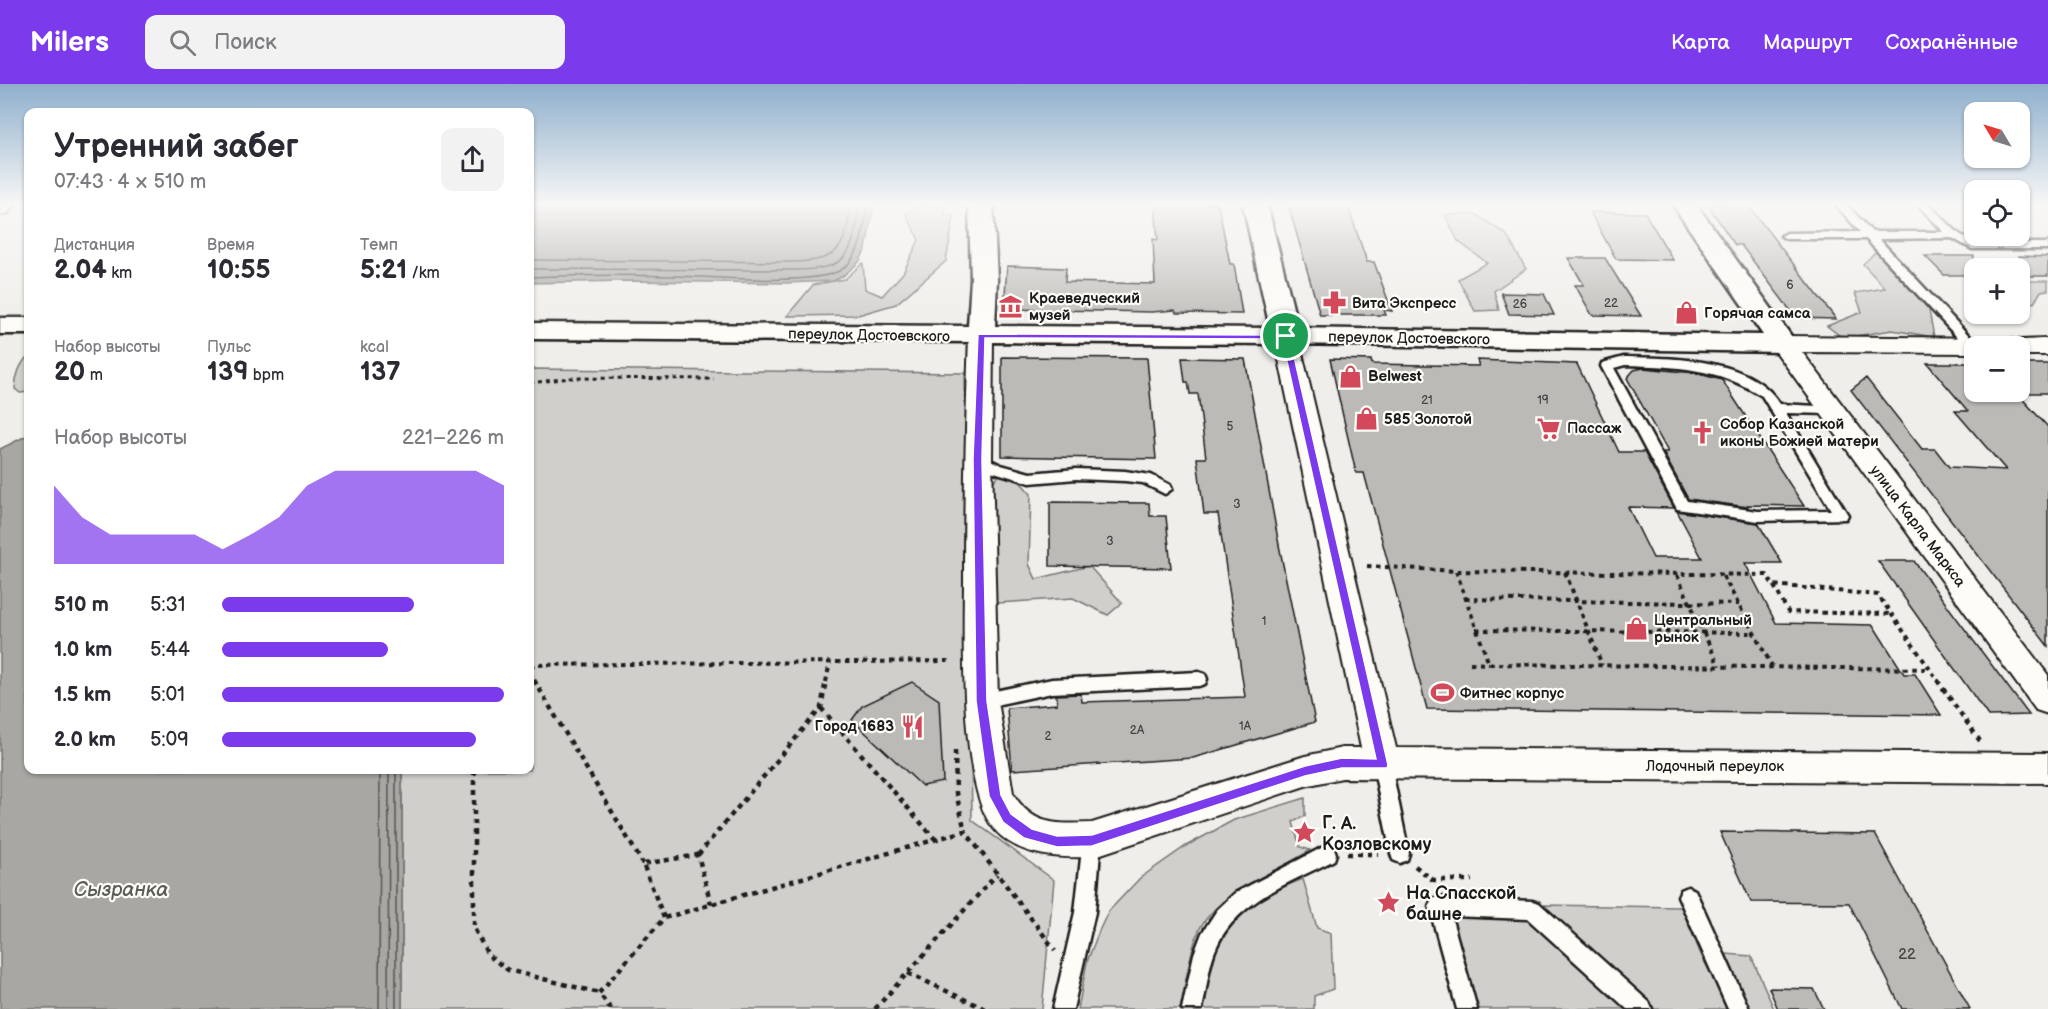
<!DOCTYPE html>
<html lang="ru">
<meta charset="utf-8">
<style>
body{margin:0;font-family:"Balsamiq Sans",sans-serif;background:#f2f2f3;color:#2b2b33;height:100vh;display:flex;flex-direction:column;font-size:22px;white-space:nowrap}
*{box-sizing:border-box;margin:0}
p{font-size:20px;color:#7c7c81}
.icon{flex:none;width:33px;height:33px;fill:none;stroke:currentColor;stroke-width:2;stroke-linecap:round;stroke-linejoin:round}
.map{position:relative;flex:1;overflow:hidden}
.side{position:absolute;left:24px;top:24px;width:510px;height:666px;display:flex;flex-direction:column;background:#fff;border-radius:12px;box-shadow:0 2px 4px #0004}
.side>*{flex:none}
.needle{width:39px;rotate:308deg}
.buttons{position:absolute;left:1964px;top:18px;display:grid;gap:12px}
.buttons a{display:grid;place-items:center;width:66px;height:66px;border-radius:12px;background:#fff;box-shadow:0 2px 4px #0004;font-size:30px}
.pin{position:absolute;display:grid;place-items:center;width:51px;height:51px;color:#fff;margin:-26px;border:3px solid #fff;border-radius:50%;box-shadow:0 2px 6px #0007}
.round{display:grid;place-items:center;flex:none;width:63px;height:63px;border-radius:12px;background:#f2f2f3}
.head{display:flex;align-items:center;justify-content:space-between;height:102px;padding:0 30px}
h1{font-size:33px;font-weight:800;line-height:45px}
.figures{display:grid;grid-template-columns:repeat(3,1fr);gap:9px;height:102px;padding:6px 30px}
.figures div{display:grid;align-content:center}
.figures b{font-size:26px;font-weight:800}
.figures small{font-size:16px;font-weight:400}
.figures p{font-size:16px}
.chart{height:168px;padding:12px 30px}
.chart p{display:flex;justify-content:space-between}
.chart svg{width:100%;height:108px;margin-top:6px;fill:#7c3aed;opacity:.7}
ul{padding:0 30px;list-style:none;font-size:20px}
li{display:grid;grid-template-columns:96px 72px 1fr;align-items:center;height:45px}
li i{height:15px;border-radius:8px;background:#7c3aed}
header{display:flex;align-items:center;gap:36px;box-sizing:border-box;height:84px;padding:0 30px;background:#7c3aed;color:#fff}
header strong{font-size:28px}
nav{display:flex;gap:33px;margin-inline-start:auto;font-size:21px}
.search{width:420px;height:54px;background:#f2f2f3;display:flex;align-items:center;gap:15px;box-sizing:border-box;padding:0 21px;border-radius:12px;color:#7c7c81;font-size:22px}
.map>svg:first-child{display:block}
.green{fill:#d0cfcc;stroke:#767674;stroke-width:1.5}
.water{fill:#a8a7a3;stroke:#706f6d;stroke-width:1.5}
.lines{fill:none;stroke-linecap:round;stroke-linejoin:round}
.shore{stroke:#545452;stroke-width:1.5}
.building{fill:#bbbab6;stroke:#1c1c1c;stroke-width:1.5}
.lane-casing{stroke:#1c1c1c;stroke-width:5}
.street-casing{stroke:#1c1c1c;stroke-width:4}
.secondary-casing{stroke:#1c1c1c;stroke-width:5}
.primary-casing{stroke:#1c1c1c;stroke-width:5}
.path-far2{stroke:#1c1c1c;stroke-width:3;stroke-dasharray:4 4;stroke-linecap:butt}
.path-far1{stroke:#1c1c1c;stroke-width:4;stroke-dasharray:4.5 4.5;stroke-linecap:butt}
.path{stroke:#1c1c1c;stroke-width:4.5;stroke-dasharray:5 5;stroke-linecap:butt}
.lane{fill:#fdfcf7;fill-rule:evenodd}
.street{fill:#fdfcf7;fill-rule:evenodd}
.secondary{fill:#fdfcf7;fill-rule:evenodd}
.primary{fill:#fdfcf7;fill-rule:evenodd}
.route{fill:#7c3aed;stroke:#fff;stroke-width:1.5;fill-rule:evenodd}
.labels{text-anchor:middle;stroke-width:4.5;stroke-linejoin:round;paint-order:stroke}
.number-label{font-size:12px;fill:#444442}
.poi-label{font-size:15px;font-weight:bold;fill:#1c1c1c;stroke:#fdfcf7;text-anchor:start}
.street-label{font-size:15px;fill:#1c1c1c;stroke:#fdfcf7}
.near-number-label{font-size:15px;fill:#444442}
.near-poi-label{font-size:18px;font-weight:bold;fill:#1c1c1c;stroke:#fdfcf7;text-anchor:start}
.near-water-label{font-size:20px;font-style:italic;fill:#5b5b59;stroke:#fdfcf7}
</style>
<header>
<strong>Milers</strong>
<div class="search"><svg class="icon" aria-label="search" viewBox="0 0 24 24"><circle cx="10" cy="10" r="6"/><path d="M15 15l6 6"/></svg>Поиск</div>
<nav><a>Карта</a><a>Маршрут</a><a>Сохранённые</a></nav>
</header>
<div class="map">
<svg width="2048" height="925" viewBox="0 0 2048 925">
<rect width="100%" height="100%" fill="#f0eeea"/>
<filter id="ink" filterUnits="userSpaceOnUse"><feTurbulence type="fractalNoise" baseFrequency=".0167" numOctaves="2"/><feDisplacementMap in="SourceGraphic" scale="12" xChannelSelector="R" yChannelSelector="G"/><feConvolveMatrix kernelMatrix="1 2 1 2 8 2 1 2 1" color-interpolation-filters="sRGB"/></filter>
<g filter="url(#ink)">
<path class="green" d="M918,120H946L945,131L954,132L946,177L896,220L858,231L787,232L813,201L845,195L863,179L865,205L882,212L903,189L919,156L906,130Z
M1475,130L1506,150L1526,185L1494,207L1499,226L1475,227L1458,195L1487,179L1458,157L1445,131Z
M1876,168L1889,173L1928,221L1934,253L1892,246L1843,254L1827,242L1862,228L1855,209L1885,204L1863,180Z
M2019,197H2048V206L2041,207L2034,219L2019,215Z
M28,272V308L20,309L15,305C15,293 20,280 28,272Z
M530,285L965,289L972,736L1054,796L1042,925H402V686H530Z
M1013,390L1031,410L1029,480L1036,495L1089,482L1122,519L1108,531L1073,514L982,520L986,406L998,392Z
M1305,714V732L1293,738L1300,763L1310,766C1274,790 1229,802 1203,839C1191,857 1185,903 1180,925H1078L1087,878L1099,847L1108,828L1140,794L1186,762L1234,736Z
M1303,795L1317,844L1331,849L1333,905L1314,912V925H1198L1200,911L1220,852L1227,840L1263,811Z
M1541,821L1681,823L1702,873L1730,925H1654Z
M1449,829L1532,831L1634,925H1476Z
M1726,870L1751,872L1774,925H1750Z"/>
<path class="water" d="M530,120H874L866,165L859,178L843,192L833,197L786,199L625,197L530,199Z
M28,351V686H402V925H0V365Z"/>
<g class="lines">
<path class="shore" d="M530,176L791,178C839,177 845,166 851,120
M530,185L791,186C849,186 852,173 860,120
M530,193C579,191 628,191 677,192C712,193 814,202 841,186C862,173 864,142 868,120
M396,686V925
M379,925L380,686
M388,925L389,686"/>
</g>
<path class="building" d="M1155,120H1218L1230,180H1234L1242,230L1176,229L1175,226L1152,228L1004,225L1007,182L1066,184L1065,198L1155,200L1153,155L1158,156Z
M1288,120H1347L1367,178H1374L1392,227L1384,226L1386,231H1320Z
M1707,120H1747L1836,235L1796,234L1741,161H1735Z
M1590,128L1645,129L1673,176L1616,175Z
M1925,172H1974V191H1944Z
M2019,172L2048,173V192H2019Z
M1568,174H1605L1641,232L1592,231L1575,201H1584Z
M1501,209L1544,210L1554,231L1509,230Z
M1002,273L1147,274L1156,375L1002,372Z
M1182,274L1245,275L1279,461L1315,638L1193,674L1012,686L1007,624L1057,620L1056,611L1081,610L1082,618L1245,613L1218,430H1204L1197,374H1206L1198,310H1190L1188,298H1185Z
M1330,275L1371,276L1372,280L1479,282L1477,276L1577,280L1619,368H1644L1674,424L1628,423L1653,474H1702L1677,427L1758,439L1782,479H1745L1776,539L1873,541L1904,590H1915L1941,631L1427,625L1364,389H1356Z
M1927,279H1974V308H2016L2048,343V562L1851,306L1866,294L1922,365H1935L1949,383L2006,386L1955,327H1968Z
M2019,280H2048V309H2019Z
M1643,284L1695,289L1722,296L1804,422L1747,421L1748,423L1688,415L1663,368H1668L1627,294L1634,286Z
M1050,418L1149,419L1150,432H1166L1171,484L1050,482Z
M1878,477H1914L2029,631L1988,632Z
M912,598L939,616L943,698L922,702L852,636L862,622Z
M1720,748L1875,750L1970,925H1902L1849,819L1751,818Z
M1769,904L1814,905L1824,925H1778Z"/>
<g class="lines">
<defs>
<path id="lane" d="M1835,120H1846L1872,148H1944L1917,120H1928L1958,149L1974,159H2048V165H1972L1952,154L1879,155L1976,259L1978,262L1972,266L1968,265L1866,155H1787L1781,152L1787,149L1860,148Z
M1624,273C1673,274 1751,273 1780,320L1836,323L1838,326L1831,330L1786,329L1848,431L1846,435L1758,437L1677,425L1601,282L1602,279ZM1625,281C1677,283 1716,283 1762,312L1831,426L1758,427L1687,417L1614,284Z
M978,370L1001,381L1030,389L1076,385L1125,387L1151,391L1170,401L1172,405L1165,410L1143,399L1125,397L1076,395L1030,399L991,387L971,375Z
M1199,588L1205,590L1207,595L1205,600L1199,602L1052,609L981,624L975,622L973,617L975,612L981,610L1052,595Z
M1382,673L1388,676L1391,681L1409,770L1407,776L1400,779L1393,776L1391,770L1373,681L1376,676Z
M1092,748L1099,750L1101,756L1095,828L1073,925H1053L1075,828L1083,756L1085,750Z
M1327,761L1334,764L1336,770L1334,776C1292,798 1238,816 1217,862C1208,881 1207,905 1202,925H1182L1194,870L1202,849L1217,826L1235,809Z
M1688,803L1695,806L1749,925H1728L1678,812L1681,806Z
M1439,813L1532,817L1539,819L1649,918L1652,925H1627L1528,835L1451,832L1477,925H1457L1429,822L1432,815Z"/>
<path id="street" d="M0,120H15L8,129L0,131Z
M981,244L990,247L993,252L992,375L998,617L1013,709C1032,743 1058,740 1092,739L1305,672L1342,664H1361L1274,252L1277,247L1286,244L1295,247L1298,252L1396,664L2048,669V699L1342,694L1305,702L1092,773C1059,774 1019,773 995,746C958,706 964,548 964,493C964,412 966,332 969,252L972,247Z
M1783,252L2000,254C2015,258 2031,255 2048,255V271H2019V262H1974V269L1802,268L2048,591V630L2036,626L1774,265L1770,260L1774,255Z"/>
<path id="secondary" d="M1672,120H1696L1797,260L1793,266L1783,268L1286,260L1276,258L1272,252L1276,246L1286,244L1763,251Z"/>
<path id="primary" d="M969,120H993L997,195L995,242L1270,244L1243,120H1267L1300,252L1296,258L1286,260L989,258L981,260L973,258L530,255V239L968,242L971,195Z
M0,234H28V250H0Z"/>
</defs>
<use href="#lane" class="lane-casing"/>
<use href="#street" class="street-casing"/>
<use href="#secondary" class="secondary-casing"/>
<use href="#primary" class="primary-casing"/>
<path class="path-far2" d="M530,299L570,294L714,295"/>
<path class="path-far1" d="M1367,482L1456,487L1767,491L1773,501L1878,511L1939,598
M1456,487L1489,580L1929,585
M1565,488L1602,581
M1677,491L1719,582
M1723,492L1772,582
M1774,502L1788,528L1891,530
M1465,515L1739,520
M1476,546L1753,549
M1470,579L1489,580
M530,581L952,577
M530,590L535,598
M826,598L830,578"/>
<path class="path" d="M534,596L643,780
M1937,596L1980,657
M821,624L935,755
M955,667L956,709L965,747
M474,686V844L488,871L508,886L599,909
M1347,770H1378
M698,771L821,624L826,596
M1415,782L1433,796
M1433,798V796H1472
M664,834L643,780L698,771L711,820
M908,889L985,925
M611,925L599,909L664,834L965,747L1055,866
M875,925L997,790"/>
<use href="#lane" class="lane"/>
<use href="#street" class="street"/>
<use href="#secondary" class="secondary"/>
<use href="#primary" class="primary"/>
</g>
</g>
<linearGradient id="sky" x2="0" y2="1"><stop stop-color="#8eafcc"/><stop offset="0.48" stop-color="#f8f7f6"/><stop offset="1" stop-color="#f8f7f6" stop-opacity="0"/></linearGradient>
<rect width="2048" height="250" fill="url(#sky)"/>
<path class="route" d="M978,250L1289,251L1388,681L1387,684H1342L1305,692L1092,762L1057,763L1024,754L1003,738L989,712L976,617L973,375ZM985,254L1282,255L1376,675L1342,674L1305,682L1092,751L1057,752L1032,745L1011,730L1001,711L987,617L982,375Z"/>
<defs>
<symbol id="pharmacy-bare" viewBox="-9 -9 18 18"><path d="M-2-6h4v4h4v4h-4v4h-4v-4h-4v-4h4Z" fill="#d1495b" stroke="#fdfcf7" stroke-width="2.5" paint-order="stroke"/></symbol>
<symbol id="museum-bare" viewBox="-9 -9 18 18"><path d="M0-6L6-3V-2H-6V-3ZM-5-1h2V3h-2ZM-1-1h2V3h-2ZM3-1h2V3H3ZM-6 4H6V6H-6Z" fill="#d1495b" stroke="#fdfcf7" stroke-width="2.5" paint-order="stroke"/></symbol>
<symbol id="shop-bare" viewBox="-9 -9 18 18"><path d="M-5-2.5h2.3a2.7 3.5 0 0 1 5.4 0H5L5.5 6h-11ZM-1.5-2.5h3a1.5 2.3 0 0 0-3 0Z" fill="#d1495b" stroke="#fdfcf7" stroke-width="2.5" paint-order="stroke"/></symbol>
<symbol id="supermarket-bare" viewBox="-9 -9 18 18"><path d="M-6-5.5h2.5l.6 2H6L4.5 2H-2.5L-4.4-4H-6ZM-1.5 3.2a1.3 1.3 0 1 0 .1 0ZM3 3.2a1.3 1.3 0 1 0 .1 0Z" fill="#d1495b" stroke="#fdfcf7" stroke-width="2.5" paint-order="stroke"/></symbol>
<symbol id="church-bare" viewBox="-9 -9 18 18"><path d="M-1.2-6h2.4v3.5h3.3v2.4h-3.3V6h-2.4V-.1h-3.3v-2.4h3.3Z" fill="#d1495b" stroke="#fdfcf7" stroke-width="2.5" paint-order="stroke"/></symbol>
<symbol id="stadium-bare" viewBox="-9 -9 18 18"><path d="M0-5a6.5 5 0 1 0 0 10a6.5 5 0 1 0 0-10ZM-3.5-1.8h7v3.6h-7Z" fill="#d1495b" stroke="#fdfcf7" stroke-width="2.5" paint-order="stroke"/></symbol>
<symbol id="restaurant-bare" viewBox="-9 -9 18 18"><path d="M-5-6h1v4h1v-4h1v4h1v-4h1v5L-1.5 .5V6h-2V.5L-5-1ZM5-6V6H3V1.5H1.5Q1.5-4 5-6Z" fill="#d1495b" stroke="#fdfcf7" stroke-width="2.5" paint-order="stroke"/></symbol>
<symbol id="sight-bare" viewBox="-9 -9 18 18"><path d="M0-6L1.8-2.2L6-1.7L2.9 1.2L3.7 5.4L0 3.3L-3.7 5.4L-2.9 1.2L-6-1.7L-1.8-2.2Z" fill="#d1495b" stroke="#fdfcf7" stroke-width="2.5" paint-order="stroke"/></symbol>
</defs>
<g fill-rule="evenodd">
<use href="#pharmacy-bare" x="1318" y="202" width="33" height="33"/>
<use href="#museum-bare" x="994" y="206" width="33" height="33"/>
<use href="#shop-bare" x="1670" y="212" width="33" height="33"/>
<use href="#shop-bare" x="1334" y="276" width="33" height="33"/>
<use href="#shop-bare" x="1350" y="318" width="33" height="33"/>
<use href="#supermarket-bare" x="1532" y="328" width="33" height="33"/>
<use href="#church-bare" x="1686" y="332" width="33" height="33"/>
<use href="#shop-bare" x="1620" y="528" width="33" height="33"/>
<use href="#stadium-bare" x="1426" y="592" width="33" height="33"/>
<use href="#restaurant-bare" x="896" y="626" width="33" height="33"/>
<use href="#sight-bare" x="1288" y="732" width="33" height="33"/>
<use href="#sight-bare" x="1372" y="802" width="33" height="33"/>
</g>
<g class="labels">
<g class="number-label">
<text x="1790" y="205">6</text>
<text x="1611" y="223">22</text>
<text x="1520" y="224">26</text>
<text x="1427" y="320">21</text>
<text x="1543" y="320">19</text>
<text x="1230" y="346">5</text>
<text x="1237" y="424">3</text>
<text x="1110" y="461">3</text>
<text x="1264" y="541">1</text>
<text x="1245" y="646">1А</text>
<text x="1137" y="650">2А</text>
<text x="1048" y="656">2</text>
</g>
<g class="poi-label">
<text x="1029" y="219">Краеведческий<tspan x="1029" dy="17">музей</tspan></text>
<text x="1352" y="224">Вита Экспресс</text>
<text x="1704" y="234">Горячая самса</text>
<text x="1368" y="297">Belwest</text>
<text x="1384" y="340">585 Золотой</text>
<text x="1720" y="345">Собор Казанской<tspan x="1720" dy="17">иконы Божией матери</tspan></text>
<text x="1567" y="349">Пассаж</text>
<text x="1654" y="541">Центральный<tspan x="1654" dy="17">рынок</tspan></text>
<text x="1460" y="614">Фитнес корпус</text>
<text x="894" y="647" text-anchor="end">Город 1683</text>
</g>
<g class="street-label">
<text transform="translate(869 251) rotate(1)" y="5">переулок Достоевского</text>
<text transform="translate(1409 254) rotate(1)" y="5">переулок Достоевского</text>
<text transform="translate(1918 442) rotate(53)" y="5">улица Карла Маркса</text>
<text x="1715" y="687">Лодочный переулок</text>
</g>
<g class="near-number-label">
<text x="1907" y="875">22</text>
</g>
<g class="near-poi-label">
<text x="1322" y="745">Г. А.<tspan x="1322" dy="21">Козловскому</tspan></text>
<text x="1406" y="815">На Спасской<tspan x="1406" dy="21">башне</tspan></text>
</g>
<g class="near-water-label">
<text x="121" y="812">Сызранка</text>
</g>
</g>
</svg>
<div class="buttons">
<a><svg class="needle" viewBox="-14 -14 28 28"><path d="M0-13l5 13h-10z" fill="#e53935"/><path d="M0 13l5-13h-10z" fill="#7c7c81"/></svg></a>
<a><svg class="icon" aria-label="locate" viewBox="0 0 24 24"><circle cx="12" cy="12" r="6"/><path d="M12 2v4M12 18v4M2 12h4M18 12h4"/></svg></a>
<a>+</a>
<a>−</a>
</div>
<div class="pin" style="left:1286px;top:252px;background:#1e9e55"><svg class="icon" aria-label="arrive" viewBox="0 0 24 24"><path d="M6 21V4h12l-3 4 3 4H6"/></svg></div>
<section class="side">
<div class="head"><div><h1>Утренний забег</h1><p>07:43 · 4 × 510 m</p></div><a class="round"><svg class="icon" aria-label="share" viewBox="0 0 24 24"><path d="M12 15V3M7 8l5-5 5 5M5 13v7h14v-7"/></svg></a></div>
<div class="figures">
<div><p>Дистанция</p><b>2.04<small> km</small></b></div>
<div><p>Время</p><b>10:55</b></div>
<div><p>Темп</p><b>5:21<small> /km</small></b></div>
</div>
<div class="figures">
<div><p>Набор высоты</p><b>20<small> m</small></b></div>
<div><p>Пульс</p><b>139<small> bpm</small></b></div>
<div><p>kcal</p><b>137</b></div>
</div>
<div class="chart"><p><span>Набор высоты</span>221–226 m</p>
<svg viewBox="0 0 160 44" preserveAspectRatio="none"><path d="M0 44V12L10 25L20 32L30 32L40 32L50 32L60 38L70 32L80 25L90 12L100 6L110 6L120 6L130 6L140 6L150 6L160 12V44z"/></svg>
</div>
<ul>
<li><b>510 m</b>5:31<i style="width:68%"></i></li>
<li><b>1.0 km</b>5:44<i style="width:59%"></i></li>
<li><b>1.5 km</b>5:01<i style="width:100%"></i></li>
<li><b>2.0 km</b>5:09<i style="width:90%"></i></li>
</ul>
</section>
</div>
